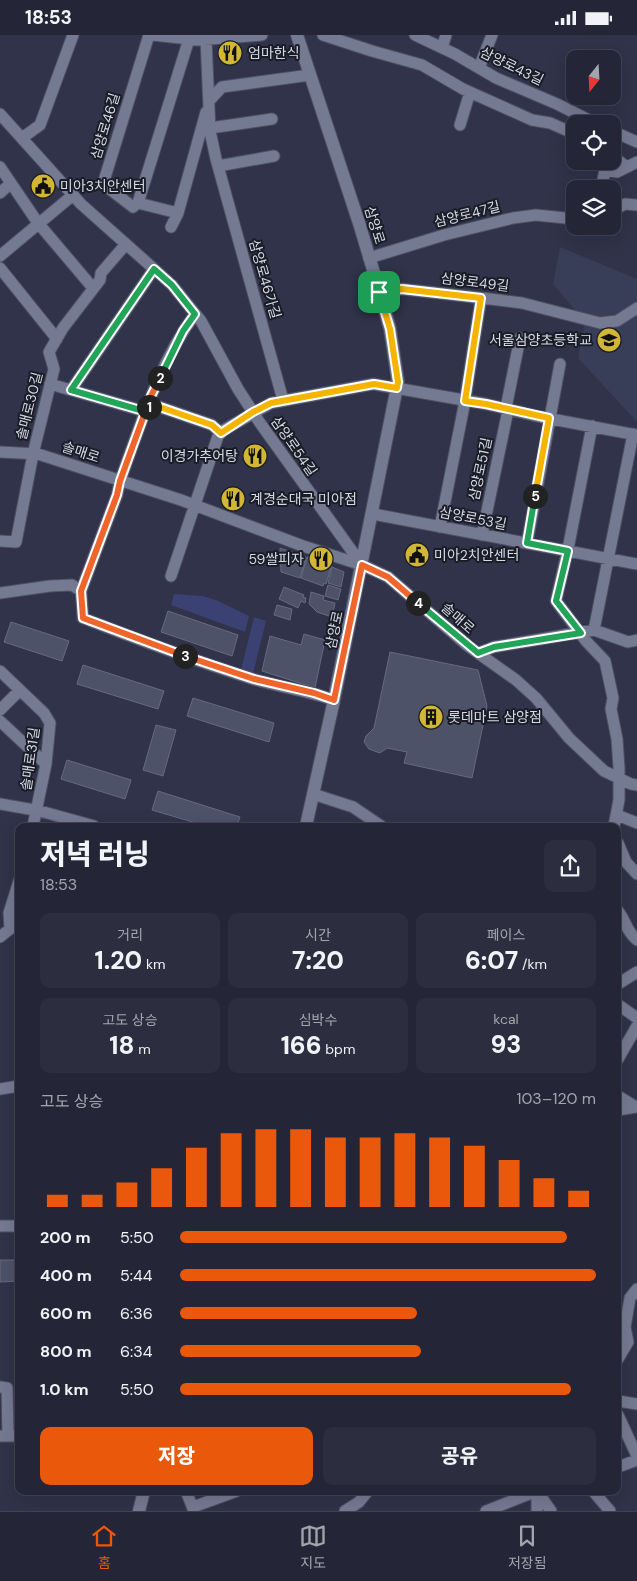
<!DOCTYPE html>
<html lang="ko">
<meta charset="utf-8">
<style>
body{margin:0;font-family:"DM Sans","Noto Sans KR",sans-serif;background:#2c2e3f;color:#f1f3f6;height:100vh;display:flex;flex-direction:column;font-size:19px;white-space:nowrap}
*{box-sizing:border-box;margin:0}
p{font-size:16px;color:#a3a5ad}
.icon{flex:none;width:28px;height:28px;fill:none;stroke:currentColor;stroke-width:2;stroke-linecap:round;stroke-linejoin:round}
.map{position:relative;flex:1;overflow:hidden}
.drawer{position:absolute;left:15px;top:788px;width:606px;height:672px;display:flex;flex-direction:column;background:#242637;border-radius:10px;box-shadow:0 5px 20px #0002,0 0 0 1px #414352}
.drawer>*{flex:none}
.needle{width:32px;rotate:198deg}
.fabs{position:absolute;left:566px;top:15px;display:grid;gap:10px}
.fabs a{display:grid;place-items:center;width:55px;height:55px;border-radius:10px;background:#242637;box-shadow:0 5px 20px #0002,0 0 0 1px #414352;font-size:25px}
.pin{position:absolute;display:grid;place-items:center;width:42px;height:42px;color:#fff;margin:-21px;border-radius:10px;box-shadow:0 2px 8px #0006}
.km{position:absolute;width:25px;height:25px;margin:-12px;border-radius:50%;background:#222;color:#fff;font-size:14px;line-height:25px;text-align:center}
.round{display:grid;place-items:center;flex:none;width:52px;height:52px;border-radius:10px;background:#2c2e3f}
.overview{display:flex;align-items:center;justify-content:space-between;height:85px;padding:0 25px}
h1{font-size:28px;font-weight:800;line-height:38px}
.metrics{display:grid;grid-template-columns:repeat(3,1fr);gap:8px;height:85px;padding:5px 25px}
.metrics div{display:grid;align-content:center;border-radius:10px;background:#2c2e3f;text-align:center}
.metrics b{font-size:25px;font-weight:800}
.metrics small{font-size:14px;font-weight:400}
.metrics p{font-size:14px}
.chart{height:140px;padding:10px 25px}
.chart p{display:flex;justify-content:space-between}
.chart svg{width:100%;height:90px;margin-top:5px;stroke:#ea580c;stroke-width:6}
.action{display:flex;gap:10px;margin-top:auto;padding:10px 25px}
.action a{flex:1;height:58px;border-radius:10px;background:#ea580c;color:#fff;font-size:20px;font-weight:800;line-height:58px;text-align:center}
.action a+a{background:#2c2e3f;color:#f1f3f6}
ul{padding:0 25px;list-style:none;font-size:16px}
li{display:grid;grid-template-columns:80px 60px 1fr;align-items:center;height:38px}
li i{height:12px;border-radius:6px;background:#ea580c}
.status{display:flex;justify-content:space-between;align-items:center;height:35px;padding:0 25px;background:#242637;direction:ltr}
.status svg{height:14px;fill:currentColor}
.tabs{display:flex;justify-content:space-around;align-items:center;height:70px;border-top:1px solid #414352;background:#242637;font-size:14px;color:#a3a5ad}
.tabs a{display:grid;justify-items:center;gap:2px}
.tabs .on{color:#ea580c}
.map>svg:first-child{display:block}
.built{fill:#383d58}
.green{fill:#3b4172}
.building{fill:#4e5269;stroke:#656982}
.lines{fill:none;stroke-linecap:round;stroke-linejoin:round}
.minor-casing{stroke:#4d5063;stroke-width:13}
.secondary-casing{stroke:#4d5063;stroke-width:14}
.minor{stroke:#757a93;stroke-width:11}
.secondary{stroke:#757a93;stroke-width:12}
.split-1-casing{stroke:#fff;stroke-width:10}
.split-2-casing{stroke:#fff;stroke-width:10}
.split-3-casing{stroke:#fff;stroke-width:10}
.split-4-casing{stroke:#fff;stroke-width:10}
.split-5-casing{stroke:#fff;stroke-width:10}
.split-6-casing{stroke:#fff;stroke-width:10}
.split-1{stroke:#f5b400;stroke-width:6}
.split-2{stroke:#22a559;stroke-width:6}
.split-3{stroke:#f0652b;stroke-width:6}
.split-4{stroke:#f0652b;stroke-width:6}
.split-5{stroke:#22a559;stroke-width:6}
.split-6{stroke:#f5b400;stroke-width:6}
.labels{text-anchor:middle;stroke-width:4;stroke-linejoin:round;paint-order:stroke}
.poi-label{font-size:14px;fill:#d6d9e7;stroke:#1a1c26;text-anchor:start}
.street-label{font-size:14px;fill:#d6d9e7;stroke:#1a1c26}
</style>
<div class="status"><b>18:53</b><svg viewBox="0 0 49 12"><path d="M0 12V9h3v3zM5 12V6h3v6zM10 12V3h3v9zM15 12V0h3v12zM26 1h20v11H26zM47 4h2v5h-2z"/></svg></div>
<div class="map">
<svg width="637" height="1476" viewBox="0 0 637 1476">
<rect width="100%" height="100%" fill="#303349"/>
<path class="built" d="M560,212L637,244V387L578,323L585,287L553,249Z"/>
<path class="green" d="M174,559L203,561L216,565L249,581L245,597L171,570Z
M254,582L266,586L253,639L241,635Z"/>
<path class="building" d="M280,513L306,522L300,543L281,537Z
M307,522L332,529L326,549L324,548L323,551L301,543Z
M332,532L344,537L341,552L328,548Z
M328,550L341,554L338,565L325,561Z
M284,552L304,560L303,562L306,563L305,568L301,566L298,573L279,564Z
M311,557L324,561L323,565L335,568L332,582L317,577L309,569Z
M277,570L292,574L290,585L274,580Z
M168,576L238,600L232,621L161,597Z
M11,587L69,606L62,626L4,607Z
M304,599L325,605L315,653L262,636L270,601L301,610Z
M390,617L478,635L487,671L472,743L404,728L407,717L387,713L380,718L369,714L364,707L366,701L374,693Z
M83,630L164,656L158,674L77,649Z
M193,663L274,688L269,707L187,681Z
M156,690L176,695L163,741L143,735Z
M67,725L131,745L125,764L61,744Z
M158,756L240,782L237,791H206L152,775Z
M0,1225H19V1246L0,1247Z"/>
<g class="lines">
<defs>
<path id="minor" d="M149,0L103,149L133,172L138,168L189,4
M153,0L198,5L262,0
M323,0L372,16L422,30L463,54L532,85L550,88L575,99
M415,0L455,19L496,43L557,69L597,89
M206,4L210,96L216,124L283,365
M442,13L446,0
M479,33L492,0
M209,66L222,52L310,40
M0,79L81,169L172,250L201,286L238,354L260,388L362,530
M460,90L470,57
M210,93L272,84
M612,96L637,107
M22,103L40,90L73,0
M612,121L627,132
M218,131L274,121
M0,132L38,188L93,253
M601,154L605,135L617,137L637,127
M0,158L11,148
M138,168L178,178
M612,176L625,169L637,170
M171,192L178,178L206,77
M0,221L73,160
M369,223L444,200L513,183L536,180L575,184
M0,233L57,304
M379,257L402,254L490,264L522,268L600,288L617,286L637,273
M195,279C159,328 141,389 120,446L117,460L81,556L83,583C139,605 196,626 253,644C280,652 308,656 334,665
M50,349L140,375L154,370L212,390L221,398
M71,355L154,234
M592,391L569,509L556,566L586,606L605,626L613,663L611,674L617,704L619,733V765L614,791
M0,417L38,419L181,465L303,511L362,530L388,542L468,611L516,645L536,663L569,703L604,736L631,749L637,750
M373,479L637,529
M440,492L465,366L481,263
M482,500L507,380L506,373L520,303
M0,506L16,507L33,419L54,334L49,317L63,293L100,245L101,238L126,209
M527,508L560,329
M171,541L218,401L222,396L271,368L373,349L486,369L541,382L637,400
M0,558L50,551L72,550L81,556
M594,595L633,399
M478,618L494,612L594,595L628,607L637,605
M0,636L44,678L50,688L46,729L33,791
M0,675L20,655
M0,686L46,729
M313,759L353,772L381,791
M0,769L40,776L94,791
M617,780L637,788
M618,808L626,827L637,839
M618,876C627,887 625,895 637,905
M10,894L9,878L19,846
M0,902L10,894
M618,949L637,937
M618,975L620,971L637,983
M618,1024L637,991
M0,1054L19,1051
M618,1061L636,1072
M618,1075L637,1072
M0,1191H19
M618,1324L628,1307L625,1292L630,1263L637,1254
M0,1352L7,1353L8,1401
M618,1366L637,1369
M618,1380L637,1421
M0,1401H19
M618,1432L637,1425
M186,1456L194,1476
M537,1456L551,1476
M593,1456L610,1476
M193,1472L237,1456
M345,1476L359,1467L368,1456
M486,1476L537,1456
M537,1476V1456"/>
<path id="secondary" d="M297,0L359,188L377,248L390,294L398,347L334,665L306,791
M139,1476L144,1456"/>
</defs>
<use href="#minor" class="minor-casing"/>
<use href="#secondary" class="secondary-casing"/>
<use href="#minor" class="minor"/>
<use href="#secondary" class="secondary"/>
</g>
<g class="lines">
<defs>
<path id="split-1" d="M149,372L154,370L212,390L221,398L253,377L271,368L374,349L397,353L398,347L390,294L379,257"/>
<path id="split-2" d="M149,372L140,375L71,355L154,234L172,250L195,279L183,296L160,343"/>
<path id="split-3" d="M160,343L151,361L120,446L117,460L81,556L83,583L185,621"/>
<path id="split-4" d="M185,621L254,644L314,658L334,665L362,530L388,542L418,568"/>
<path id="split-5" d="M418,568L478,618L494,612L581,598L556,566L568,516L527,508L535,461"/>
<path id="split-6" d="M379,257L402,254L481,263L465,366L486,369L549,383L535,461"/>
</defs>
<use href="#split-1" class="split-1-casing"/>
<use href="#split-2" class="split-2-casing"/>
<use href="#split-3" class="split-3-casing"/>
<use href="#split-4" class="split-4-casing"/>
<use href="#split-5" class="split-5-casing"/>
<use href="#split-6" class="split-6-casing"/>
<use href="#split-1" class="split-1"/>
<use href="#split-2" class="split-2"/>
<use href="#split-3" class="split-3"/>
<use href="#split-4" class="split-4"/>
<use href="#split-5" class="split-5"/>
<use href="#split-6" class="split-6"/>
</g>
<defs>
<symbol id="restaurant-disc" viewBox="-11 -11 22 22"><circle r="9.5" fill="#d2b735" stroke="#1a1c26"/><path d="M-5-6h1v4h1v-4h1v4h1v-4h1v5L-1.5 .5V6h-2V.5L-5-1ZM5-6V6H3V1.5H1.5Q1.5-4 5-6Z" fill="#111"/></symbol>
<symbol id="civic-disc" viewBox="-11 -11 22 22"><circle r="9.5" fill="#d2b735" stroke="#1a1c26"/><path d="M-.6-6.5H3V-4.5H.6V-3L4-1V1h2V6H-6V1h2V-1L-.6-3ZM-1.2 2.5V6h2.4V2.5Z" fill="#111"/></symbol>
<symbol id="school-disc" viewBox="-11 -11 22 22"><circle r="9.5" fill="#d2b735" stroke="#1a1c26"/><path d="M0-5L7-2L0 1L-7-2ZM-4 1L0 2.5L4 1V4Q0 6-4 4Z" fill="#111"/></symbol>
<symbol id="building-disc" viewBox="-11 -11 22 22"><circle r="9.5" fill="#d2b735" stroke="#1a1c26"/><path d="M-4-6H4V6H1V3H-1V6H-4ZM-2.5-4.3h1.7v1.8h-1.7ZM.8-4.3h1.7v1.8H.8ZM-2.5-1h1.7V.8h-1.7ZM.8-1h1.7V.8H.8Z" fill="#111"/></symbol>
</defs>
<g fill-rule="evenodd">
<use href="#restaurant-disc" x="216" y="4" width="28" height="28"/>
<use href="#civic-disc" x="29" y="137" width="28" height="28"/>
<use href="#school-disc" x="595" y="291" width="28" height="28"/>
<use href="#restaurant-disc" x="241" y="407" width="28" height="28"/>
<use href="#restaurant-disc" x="219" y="450" width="28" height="28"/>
<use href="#civic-disc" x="403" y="506" width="28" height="28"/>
<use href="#restaurant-disc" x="307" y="510" width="28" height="28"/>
<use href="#building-disc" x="417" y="668" width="28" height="28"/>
</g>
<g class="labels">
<g class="poi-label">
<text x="248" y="23">엄마한식</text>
<text x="60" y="156">미아3치안센터</text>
<text x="592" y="310" text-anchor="end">서울삼양초등학교</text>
<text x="238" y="426" text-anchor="end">이경가추어탕</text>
<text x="250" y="469">계경순대국 미아점</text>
<text x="434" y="525">미아2치안센터</text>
<text x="304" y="529" text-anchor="end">59쌀피자</text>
<text x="448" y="687">롯데마트 삼양점</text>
</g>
<g class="street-label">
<text transform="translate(512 31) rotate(26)" y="5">삼양로43길</text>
<text transform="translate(105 91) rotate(-73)" y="5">삼양로46길</text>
<text transform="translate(467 179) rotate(-14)" y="5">삼양로47길</text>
<text transform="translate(375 190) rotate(73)" y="5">삼양로</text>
<text transform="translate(265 244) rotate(74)" y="5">삼양로46가길</text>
<text transform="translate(475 247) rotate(7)" y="5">삼양로49길</text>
<text transform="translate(29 371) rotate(-76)" y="5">솔매로30길</text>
<text transform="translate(294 411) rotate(55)" y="5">삼양로54길</text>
<text transform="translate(81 417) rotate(18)" y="5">솔매로</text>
<text transform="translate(480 434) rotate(-78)" y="5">삼양로51길</text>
<text transform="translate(473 483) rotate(11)" y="5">삼양로53길</text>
<text transform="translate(458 583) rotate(41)" y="5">솔매로</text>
<text transform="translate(334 595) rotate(-78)" y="5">삼양로</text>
<text transform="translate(30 724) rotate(-82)" y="5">솔매로31길</text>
</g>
</g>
</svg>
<div class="fabs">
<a><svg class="needle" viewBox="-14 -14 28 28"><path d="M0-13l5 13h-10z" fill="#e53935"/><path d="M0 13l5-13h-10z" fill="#a3a5ad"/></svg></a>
<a><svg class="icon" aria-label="locate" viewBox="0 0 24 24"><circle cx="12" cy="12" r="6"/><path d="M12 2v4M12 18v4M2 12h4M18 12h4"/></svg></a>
<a><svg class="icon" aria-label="layers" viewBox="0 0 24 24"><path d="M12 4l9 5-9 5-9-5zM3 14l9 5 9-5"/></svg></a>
</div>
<div class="pin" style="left:379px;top:257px;background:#1e9e55"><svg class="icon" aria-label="arrive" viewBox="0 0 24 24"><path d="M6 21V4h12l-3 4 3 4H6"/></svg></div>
<b class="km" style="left:149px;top:372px">1</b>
<b class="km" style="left:160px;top:343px">2</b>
<b class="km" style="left:185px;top:621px">3</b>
<b class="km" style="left:418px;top:568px">4</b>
<b class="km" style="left:535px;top:461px">5</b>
<section class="drawer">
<div class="overview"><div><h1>저녁 러닝</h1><p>18:53</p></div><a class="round"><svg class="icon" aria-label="share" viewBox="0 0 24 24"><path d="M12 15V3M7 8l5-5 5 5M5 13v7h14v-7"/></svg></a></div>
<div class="metrics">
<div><p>거리</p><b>1.20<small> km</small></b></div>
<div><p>시간</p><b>7:20</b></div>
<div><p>페이스</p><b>6:07<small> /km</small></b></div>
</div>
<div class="metrics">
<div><p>고도 상승</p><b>18<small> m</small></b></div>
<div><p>심박수</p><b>166<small> bpm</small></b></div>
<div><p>kcal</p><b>93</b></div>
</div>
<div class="chart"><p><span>고도 상승</span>103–120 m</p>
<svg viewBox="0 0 160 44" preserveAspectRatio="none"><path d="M5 44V38M15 44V38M25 44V32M35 44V25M45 44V15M55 44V8M65 44V6M75 44V6M85 44V10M95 44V10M105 44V8M115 44V10M125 44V14M135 44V21M145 44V30M155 44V36"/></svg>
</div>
<ul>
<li><b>200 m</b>5:50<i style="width:93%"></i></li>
<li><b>400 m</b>5:44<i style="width:100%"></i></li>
<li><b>600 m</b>6:36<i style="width:57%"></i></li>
<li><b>800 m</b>6:34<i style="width:58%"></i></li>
<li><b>1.0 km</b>5:50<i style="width:94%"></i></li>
</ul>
<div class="action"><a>저장</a><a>공유</a></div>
</section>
</div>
<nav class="tabs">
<a class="on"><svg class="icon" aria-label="home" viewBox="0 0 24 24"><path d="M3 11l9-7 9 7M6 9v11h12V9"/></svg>홈</a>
<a><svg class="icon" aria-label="map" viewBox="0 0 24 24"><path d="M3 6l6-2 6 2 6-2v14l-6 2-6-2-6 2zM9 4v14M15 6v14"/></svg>지도</a>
<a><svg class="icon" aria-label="saved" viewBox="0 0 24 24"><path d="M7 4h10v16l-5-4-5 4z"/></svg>저장됨</a>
</nav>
